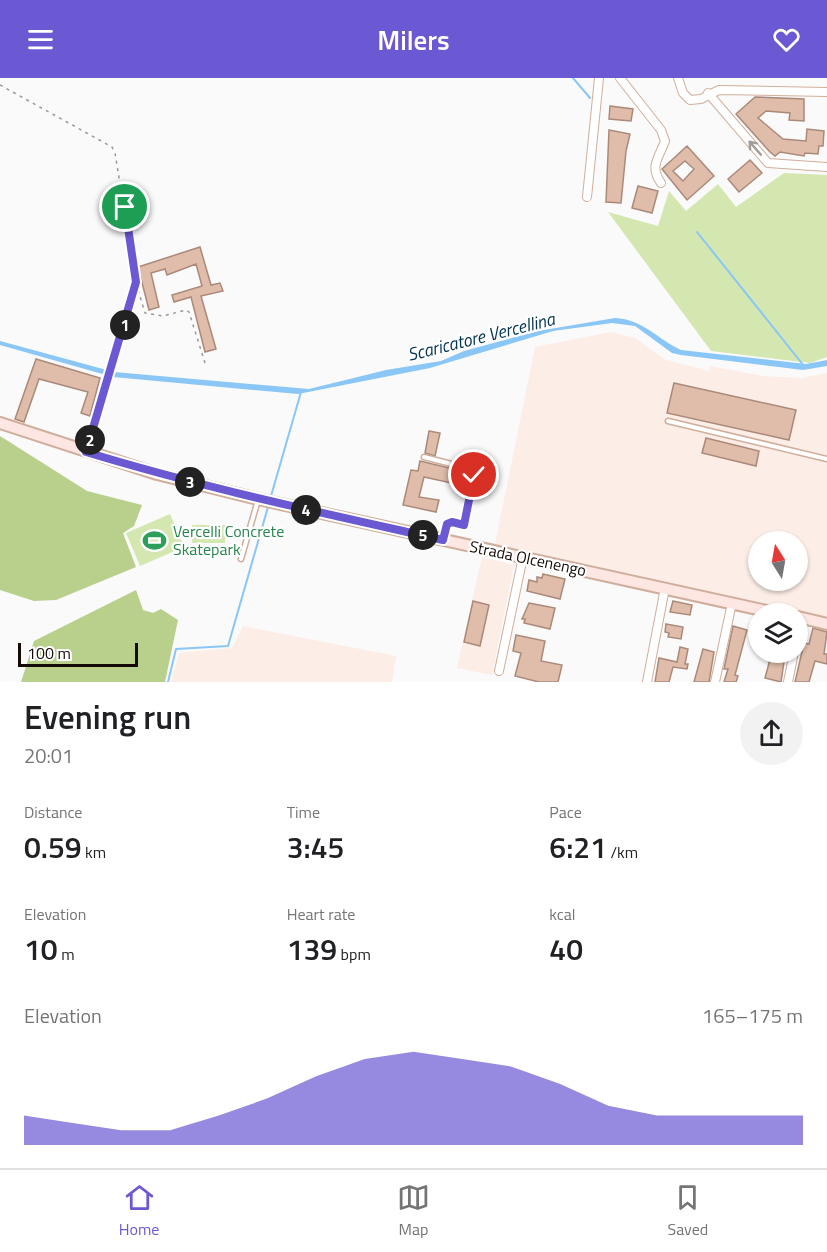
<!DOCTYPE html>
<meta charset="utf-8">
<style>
body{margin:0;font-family:"Titillium Web",sans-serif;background:#f2f2f2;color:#202124;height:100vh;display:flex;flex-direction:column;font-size:22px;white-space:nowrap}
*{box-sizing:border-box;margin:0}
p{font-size:20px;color:#757577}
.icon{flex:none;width:33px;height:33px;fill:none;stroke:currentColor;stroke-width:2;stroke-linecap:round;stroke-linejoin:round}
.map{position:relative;height:604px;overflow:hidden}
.panel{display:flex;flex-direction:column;background:#fff;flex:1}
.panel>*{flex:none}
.needle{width:39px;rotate:349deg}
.controls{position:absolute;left:748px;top:453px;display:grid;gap:12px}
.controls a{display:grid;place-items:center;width:60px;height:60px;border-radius:50%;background:#fff;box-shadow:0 2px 4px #0004;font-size:30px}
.scale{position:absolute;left:18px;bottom:15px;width:120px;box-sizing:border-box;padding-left:6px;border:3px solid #150a05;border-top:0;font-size:16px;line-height:21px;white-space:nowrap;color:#150a05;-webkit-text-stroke:4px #fff;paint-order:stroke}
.pin{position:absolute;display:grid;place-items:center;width:51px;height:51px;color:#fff;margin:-26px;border:3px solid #fff;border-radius:50%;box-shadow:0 2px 6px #0007}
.km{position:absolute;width:30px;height:30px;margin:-15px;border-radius:50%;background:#222;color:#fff;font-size:16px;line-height:30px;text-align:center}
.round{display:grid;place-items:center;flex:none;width:63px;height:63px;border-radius:32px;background:#f2f2f2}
.overview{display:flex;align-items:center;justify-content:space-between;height:102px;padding:0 24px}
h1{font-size:33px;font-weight:600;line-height:45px}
.stats{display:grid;grid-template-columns:repeat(3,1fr);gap:9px;height:102px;padding:6px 24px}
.stats div{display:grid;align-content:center}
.stats b{font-size:30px;font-weight:600}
.stats small{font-size:16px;font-weight:400}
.stats p{font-size:16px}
.chart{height:168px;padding:12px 24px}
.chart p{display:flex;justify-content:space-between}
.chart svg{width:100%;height:108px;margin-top:6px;fill:#6b59d3;opacity:.7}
header{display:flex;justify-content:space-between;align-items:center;height:78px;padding:0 24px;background:#6b59d3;color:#fff;font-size:27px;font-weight:600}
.menu{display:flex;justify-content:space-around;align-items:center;height:84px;border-top:2px solid #e0e0e0;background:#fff;font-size:16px;color:#757577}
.menu a{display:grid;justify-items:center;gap:3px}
.menu .current{color:#6b59d3}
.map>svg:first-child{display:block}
.industrial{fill:#fcede7;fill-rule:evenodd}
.green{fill:#d4e7b0}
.forest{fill:#b9cf8c}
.water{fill:#8ac6f6}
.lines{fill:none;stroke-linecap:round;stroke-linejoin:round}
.stream{stroke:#8ac6f6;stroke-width:2}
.building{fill:#e0bdab;stroke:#ab8979;stroke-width:1.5;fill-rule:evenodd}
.lane-casing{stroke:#d0ae9b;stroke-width:7}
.street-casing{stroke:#d0ae9b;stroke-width:10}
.secondary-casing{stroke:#d0ae9b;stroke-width:14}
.path{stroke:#9b9795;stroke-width:1.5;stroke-dasharray:3 4.5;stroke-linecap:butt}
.lane{stroke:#fff;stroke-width:4}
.street{stroke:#fff;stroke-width:8}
.secondary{stroke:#fee6e3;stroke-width:10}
.oneway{stroke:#a19d9b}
.route-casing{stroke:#fff;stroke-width:12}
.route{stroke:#6b59d3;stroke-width:8}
.labels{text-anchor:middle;stroke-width:4.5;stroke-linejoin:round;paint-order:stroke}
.leisure-label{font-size:16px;fill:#27864d;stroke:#fff;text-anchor:start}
.street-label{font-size:16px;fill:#150a05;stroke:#fff}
.water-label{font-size:18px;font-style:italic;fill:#033553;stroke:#fff}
</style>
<header><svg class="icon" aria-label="menu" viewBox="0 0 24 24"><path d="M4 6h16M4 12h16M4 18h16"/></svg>Milers<svg class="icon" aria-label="heart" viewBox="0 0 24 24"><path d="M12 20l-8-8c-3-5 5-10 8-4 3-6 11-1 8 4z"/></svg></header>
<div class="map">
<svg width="827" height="604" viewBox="0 0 827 604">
<rect width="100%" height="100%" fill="#fafafa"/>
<path class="industrial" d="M611,254L635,260L666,282L709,293L710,288L763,298L802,300L827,295V539L495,466L535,269ZM759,464H798V502H759Z
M482,479L514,487L492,597L457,590Z
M243,548L396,578L392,604H171L179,575L232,570Z"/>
<path class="green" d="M784,95L827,97V279L810,285L711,273L608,134L658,148L669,113L686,133L718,106L736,129Z
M170,436L184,469L140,488L126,455Z
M192,447H225V465H192Z"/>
<path class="forest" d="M0,358L87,413L142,427L134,448L123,455L136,489L56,522L34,523L0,512Z
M136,512L143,532L153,535L161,531L178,542L165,604H21L34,563Z"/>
<path class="water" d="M615,240C643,241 657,261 681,272L806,286L827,282V288L803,292L681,277L672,275L635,248L612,245L553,253L430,290L298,316L113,299L0,267V263L114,294L309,311L386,292L441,283L464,273L538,253Z"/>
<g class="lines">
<path class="stream" d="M573,0L590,20
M697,154L804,288
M271,418L301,314
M168,604L176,571L228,568L268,429"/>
</g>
<path class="building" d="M755,19L804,21V43L789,42L790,35L766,33L758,40L783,61L806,63L807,51L824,53L823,68H819L818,76L805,75L804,78L780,74L775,78L770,74L736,36Z
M610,28L633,31L631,43L609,41Z
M609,52L630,56L626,73L621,125L606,124Z
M687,68L714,98L687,122L662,91ZM685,83L694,91L683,103L673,93Z
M750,82L762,95L739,114L728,101Z
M638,108L658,113L652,135L632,130Z
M200,169L211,207L220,205L223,213L201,218L216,271L205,274L191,219L174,224L172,217L202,208L196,186L167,197L165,191L151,195L159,229L149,232L138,189Z
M36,281L100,300L90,338L81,335L88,314L39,301L24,344L15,341Z
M674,305L796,332L789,362L667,335Z
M429,353L440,355L435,378L425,375Z
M706,360L759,373L756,388L702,375Z
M420,383L470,395L468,405L453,402L451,405L424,399L419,419L439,422L436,434L403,427L411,392L418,393Z
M543,496L565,501L560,521L527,513L529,502L537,504V499L542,500Z
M473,523L489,527L480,568L464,564Z
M673,523L692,527L690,537L670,534Z
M529,525L555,530L550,551L524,545L525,541H522Z
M666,546L683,549L681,561L668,559L669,555L665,554Z
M733,548L747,552L735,597L738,598L736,604H724L728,591H724Z
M813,550L827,554L824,576H827V586L815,583L809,604H795L804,565L809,566Z
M516,557L545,563L541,583L562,587L558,604H539L515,598L521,575L513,573Z
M680,569L688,571L685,586H688L687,591L673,589L669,604H655L659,580L677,584Z
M703,571L714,574L709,604H694Z
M772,574L785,577L781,604L765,600Z"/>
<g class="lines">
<defs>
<path id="lane" d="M668,343L827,381
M424,379L475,392L464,447L452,444L447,446L444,460
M241,481L258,422"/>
<path id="street" d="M620,0L661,52L665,63C659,80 649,88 661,105
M678,0L683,15L690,22L701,21L719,12L827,14
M708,15L768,85L827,89
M587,119L599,0
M798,557L802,540
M499,593L523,479
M647,604L665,510
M715,604L732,525
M788,604L794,574"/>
<path id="secondary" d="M0,345L157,396L258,421L780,536
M798,539L827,546"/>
</defs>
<use href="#lane" class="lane-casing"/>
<use href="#street" class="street-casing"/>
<use href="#secondary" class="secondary-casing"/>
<path class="path" d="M0,7L112,69L115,75L136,204L90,363
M136,205L145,235L163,238L186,232L189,234L205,285"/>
<use href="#lane" class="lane"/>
<use href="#street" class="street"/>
<use href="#secondary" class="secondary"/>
</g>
<defs><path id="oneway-shaft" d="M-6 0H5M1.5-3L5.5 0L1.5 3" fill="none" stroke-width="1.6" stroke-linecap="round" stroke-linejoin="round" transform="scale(1.5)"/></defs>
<use class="oneway" href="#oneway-shaft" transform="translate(755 70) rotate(-131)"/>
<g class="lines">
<defs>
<path id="route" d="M125,129L136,204L86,374C204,410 323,435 443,462L447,446L452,444L464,447L474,397"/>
</defs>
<use href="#route" class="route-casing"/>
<use href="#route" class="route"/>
</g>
<defs>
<symbol id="stadium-bare" viewBox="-9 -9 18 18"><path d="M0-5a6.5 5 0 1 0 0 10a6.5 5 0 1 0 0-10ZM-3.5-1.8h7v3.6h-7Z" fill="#2e9e5b" stroke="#fff" stroke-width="2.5" paint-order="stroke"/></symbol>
</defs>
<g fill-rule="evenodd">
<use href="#stadium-bare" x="138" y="446" width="33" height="33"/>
</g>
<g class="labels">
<g class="leisure-label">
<text x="173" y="459">Vercelli Concrete<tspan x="173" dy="18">Skatepark</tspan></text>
</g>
<g class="street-label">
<text transform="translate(528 480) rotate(12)" y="6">Strada Olcenengo</text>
</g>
<g class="water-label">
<text transform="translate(481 259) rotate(-14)" y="6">Scaricatore Vercellina</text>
</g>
</g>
</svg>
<div class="controls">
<a><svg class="needle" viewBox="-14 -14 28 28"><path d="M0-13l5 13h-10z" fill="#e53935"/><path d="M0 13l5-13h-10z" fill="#757577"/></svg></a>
<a><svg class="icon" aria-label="layers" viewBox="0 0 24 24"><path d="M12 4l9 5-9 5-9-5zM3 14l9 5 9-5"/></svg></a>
</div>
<div class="scale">100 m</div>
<div class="pin" style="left:125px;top:129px;background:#1e9e55"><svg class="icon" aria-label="arrive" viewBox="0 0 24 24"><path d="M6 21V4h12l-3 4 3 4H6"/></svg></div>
<div class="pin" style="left:474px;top:397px;background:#d93025"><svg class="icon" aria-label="check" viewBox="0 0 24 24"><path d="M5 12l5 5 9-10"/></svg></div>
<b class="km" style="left:125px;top:247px">1</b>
<b class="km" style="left:90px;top:362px">2</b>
<b class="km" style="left:190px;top:404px">3</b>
<b class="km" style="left:306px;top:432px">4</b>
<b class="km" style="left:423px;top:457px">5</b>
</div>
<section class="panel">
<div class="overview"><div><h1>Evening run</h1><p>20:01</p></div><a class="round"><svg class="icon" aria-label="share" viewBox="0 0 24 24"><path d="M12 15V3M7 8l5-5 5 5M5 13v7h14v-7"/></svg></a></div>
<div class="stats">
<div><p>Distance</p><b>0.59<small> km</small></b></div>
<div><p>Time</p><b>3:45</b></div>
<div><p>Pace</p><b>6:21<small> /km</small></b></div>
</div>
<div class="stats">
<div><p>Elevation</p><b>10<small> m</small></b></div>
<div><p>Heart rate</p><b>139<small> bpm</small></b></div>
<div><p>kcal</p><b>40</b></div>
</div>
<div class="chart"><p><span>Elevation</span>165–175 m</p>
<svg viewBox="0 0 160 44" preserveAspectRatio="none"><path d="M0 44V32L10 35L20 38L30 38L40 32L50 25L60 16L70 9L80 6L90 9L100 12L110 19L120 28L130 32L140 32L150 32L160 32V44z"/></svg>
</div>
</section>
<nav class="menu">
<a class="current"><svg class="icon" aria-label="home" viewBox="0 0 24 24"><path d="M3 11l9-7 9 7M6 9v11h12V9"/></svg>Home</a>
<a><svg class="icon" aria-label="map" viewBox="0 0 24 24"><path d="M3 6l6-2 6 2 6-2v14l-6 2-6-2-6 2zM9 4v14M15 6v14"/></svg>Map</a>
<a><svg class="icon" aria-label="saved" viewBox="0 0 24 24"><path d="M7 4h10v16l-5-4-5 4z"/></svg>Saved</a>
</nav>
